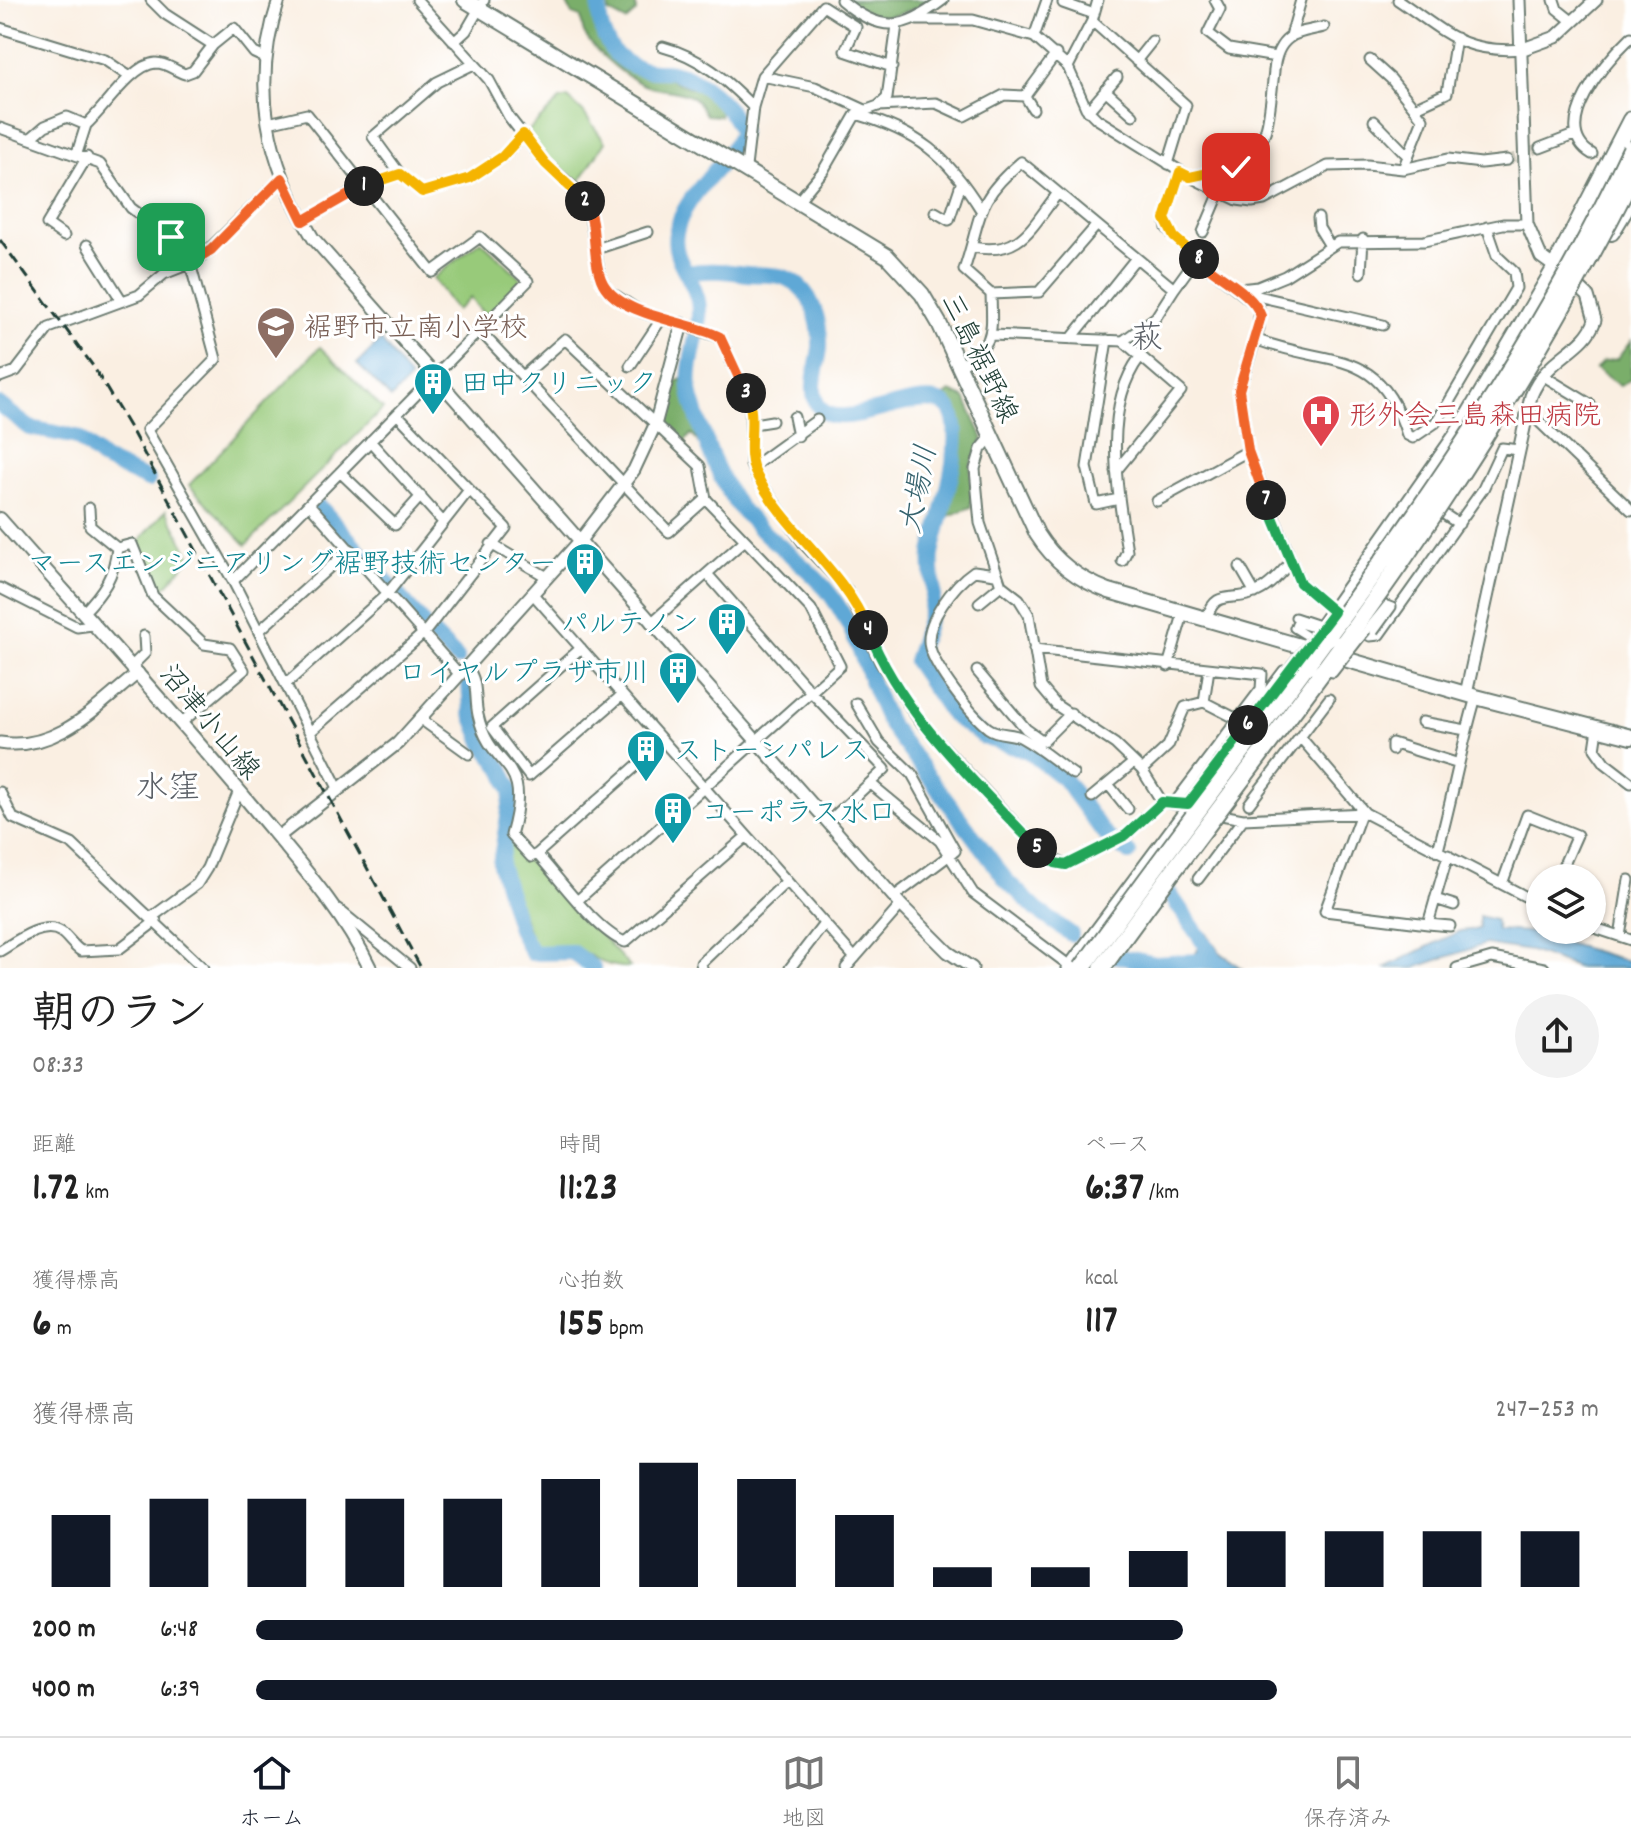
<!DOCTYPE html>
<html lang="ja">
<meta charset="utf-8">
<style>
body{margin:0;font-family:Dekko,"Klee One",sans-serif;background:#f2f2f2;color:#222;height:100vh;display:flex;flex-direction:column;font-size:30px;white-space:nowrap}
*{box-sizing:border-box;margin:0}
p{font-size:26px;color:#767676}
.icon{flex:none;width:44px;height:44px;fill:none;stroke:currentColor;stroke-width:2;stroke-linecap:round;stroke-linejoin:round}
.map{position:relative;height:968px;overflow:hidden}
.drawer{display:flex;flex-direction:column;background:#fff;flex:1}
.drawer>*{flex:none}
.controls{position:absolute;left:1526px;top:864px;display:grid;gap:16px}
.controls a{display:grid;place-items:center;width:80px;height:80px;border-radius:50%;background:#fff;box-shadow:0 2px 6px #0004;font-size:40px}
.pin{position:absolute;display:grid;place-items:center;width:68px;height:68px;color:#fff;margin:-34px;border-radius:16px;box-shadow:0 4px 12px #0006}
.km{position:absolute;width:40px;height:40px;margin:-20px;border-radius:50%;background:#222;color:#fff;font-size:22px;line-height:40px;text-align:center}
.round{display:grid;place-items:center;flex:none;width:84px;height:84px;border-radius:42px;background:#f2f2f2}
.headline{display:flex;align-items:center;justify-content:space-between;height:136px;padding:0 32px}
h1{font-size:44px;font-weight:700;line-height:60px}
.figures{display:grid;grid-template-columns:repeat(3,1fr);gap:12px;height:136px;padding:8px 32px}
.figures div{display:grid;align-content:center}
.figures b{font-size:40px;font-weight:700}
.figures small{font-size:22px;font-weight:400}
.figures p{font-size:22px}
.chart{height:224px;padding:16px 32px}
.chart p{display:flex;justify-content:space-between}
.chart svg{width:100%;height:144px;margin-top:8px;stroke:#111827;stroke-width:6}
ul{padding:0 32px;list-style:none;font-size:26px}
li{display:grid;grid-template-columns:128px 96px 1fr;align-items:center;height:60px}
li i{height:20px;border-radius:10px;background:#111827}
.tabs{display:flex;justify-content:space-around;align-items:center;height:112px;border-top:2px solid #e0e0e0;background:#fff;font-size:22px;color:#767676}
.tabs a{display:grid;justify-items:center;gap:4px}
.tabs .current{color:#111827}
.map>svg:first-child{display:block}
.green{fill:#98ca7a;stroke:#5c8457;stroke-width:2}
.forest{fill:#7aae6a;stroke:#4c764f;stroke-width:2}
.water{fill:#5fa8d6;stroke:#3f7285;stroke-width:2}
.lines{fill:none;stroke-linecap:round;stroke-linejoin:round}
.river{stroke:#5fa8d6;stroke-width:16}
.minor-tunnel{stroke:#cecbbf;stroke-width:9;stroke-dasharray:9 4.5;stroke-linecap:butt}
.pedestrian-casing{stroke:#6c7b71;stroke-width:11}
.minor-casing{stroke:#6c7b71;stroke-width:13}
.tertiary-casing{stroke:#6c7b71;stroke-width:15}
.secondary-casing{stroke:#6c7b71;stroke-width:16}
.primary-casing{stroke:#6c7b71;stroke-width:18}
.motorway-casing{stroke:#6c7b71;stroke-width:20}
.pedestrian{stroke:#fff;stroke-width:7}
.minor{stroke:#fff;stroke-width:9}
.tertiary{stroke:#fff;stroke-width:11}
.secondary{stroke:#fff;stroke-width:12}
.primary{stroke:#fff;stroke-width:14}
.motorway{stroke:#fff;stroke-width:16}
.rail{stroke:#1f3d34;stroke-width:3;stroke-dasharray:12 6;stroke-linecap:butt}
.pedestrian-bridge-casing{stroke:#6c7b71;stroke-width:11;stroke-linecap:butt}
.motorway-bridge-casing{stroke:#6c7b71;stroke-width:20;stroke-linecap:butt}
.pedestrian-bridge{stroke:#fff;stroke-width:7}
.motorway-bridge{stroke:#fff;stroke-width:16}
.split-1-casing{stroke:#fff;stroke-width:16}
.split-2-casing{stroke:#fff;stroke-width:16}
.split-3-casing{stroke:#fff;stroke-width:16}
.split-4-casing{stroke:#fff;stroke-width:16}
.split-5-casing{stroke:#fff;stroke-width:16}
.split-6-casing{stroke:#fff;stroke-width:16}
.split-7-casing{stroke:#fff;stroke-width:16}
.split-8-casing{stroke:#fff;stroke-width:16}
.split-9-casing{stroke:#fff;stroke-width:16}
.split-1{stroke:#f0652b;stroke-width:10}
.split-2{stroke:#f5b400;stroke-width:10}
.split-3{stroke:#f0652b;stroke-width:10}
.split-4{stroke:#f5b400;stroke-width:10}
.split-5{stroke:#22a559;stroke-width:10}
.split-6{stroke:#22a559;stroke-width:10}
.split-7{stroke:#22a559;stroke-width:10}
.split-8{stroke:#f0652b;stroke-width:10}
.split-9{stroke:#f5b400;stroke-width:10}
.labels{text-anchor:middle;stroke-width:6;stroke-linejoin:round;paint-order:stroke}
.education-label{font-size:28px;fill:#785e54;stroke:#fff;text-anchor:start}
.street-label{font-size:28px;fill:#1f3d34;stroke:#fff}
.culture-label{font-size:28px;fill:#0d838f;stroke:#fff;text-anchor:start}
.health-label{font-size:28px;fill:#be3a42;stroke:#fff;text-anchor:start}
.water-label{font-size:30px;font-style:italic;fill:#35626d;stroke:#fff}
.quarter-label{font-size:32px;fill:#5b6067;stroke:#fff}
</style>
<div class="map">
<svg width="1631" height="968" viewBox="0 0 1631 968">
<rect width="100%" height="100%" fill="#fff"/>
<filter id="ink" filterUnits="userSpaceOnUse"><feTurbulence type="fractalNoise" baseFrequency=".0125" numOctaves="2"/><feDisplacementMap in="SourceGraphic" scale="16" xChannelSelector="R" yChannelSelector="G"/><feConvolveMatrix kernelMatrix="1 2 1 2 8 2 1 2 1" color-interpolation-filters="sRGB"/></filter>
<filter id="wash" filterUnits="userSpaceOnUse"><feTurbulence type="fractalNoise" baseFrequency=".006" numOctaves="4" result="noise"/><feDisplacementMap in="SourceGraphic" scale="32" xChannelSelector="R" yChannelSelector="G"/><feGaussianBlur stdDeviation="1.8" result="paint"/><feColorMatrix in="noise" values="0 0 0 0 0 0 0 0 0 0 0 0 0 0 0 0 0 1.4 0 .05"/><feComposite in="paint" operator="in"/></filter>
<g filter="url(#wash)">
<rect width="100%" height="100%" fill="#faefe2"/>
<path class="green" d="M568,98L583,112L605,142L578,184L559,173L526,133L560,100Z
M481,241L521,278V283L488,319L470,298L456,311L433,278Z
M320,347L383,409L246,545L189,485Z
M166,510L191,557L160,593L135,546Z
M510,841L529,861H534L630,967C584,968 586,934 541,950L534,947L504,862Z"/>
<path class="forest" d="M565,0H596C595,14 594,36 604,46L678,83L698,90L715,100L721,108L720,116L706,115C695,90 678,93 654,88C632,84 597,54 585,35C582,30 582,23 581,17L572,14Z
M608,0H636V12L626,21L609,12Z
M849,0H932C901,16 877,26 849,0Z
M1631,341V379L1620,386L1596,369L1602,362L1617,359Z
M682,379L710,454L691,434L681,447L664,426L677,381Z
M950,392L965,398L983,438L971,465V507L949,516L947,509C955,471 972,428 942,398Z"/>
<path class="water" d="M381,340L410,379L391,398L357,364Z
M1479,916L1495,920L1497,930L1529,932L1631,962V968H1579L1530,951L1485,944L1414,968H1384L1460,931L1479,929Z
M1207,934L1220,952L1241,968H1205L1190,963Z"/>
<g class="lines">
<path class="river" d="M600,0C596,33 612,64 647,70C655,72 664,70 672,72C701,78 731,105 741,132C725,170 684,192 676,233C671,259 693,276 698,301C704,334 681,366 693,403C703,436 717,476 737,504C761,536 799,557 825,588C858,626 867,681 890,725L1006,880L1037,910L1071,934
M687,273C708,269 726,271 747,274C758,275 773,274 783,277C812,286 821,322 820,348C818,366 808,391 819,407C840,435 911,389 942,403C976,418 936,527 932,554C930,568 935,583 933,597C930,618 922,640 915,661L953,716L986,738L1028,751L1064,779L1106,836L1129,853
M0,405L30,428L77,437L104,460L148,480
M320,507L388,583
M396,593L422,622
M434,635L457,658
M469,682L471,712L484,745L502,769L512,793L500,864L519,929L532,953L572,952L593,968
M1163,884L1221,968
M1112,955L1156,964L1212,960"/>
</g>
</g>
<g filter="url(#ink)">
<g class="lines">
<path class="minor-tunnel" d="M1507,160L1540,148"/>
<defs>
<path id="pedestrian" d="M1295,617L1319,625L1318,629L1296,623L1294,628L1312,639
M1267,696L1263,701L1261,699L1283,670"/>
<path id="minor" d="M151,0L165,14L213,45
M417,0L489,80L509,117L545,163L578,191L588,205L600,277L607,290L641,312L720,337L750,402L751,465L758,479L804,544L847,590L880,662L919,720L1044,855L1066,865L1126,835L1162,802L1194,807
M841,0C881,34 903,30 943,0
M1215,0L1220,9L1208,33L1229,49L1276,57
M1398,0C1446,32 1462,54 1523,49
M1554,0L1557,9L1572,21
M1063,3L1094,14
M917,20H973L1034,37L1068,67L1086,108L1097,119L1190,177L1237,200L1252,202L1264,200L1328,166L1367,165L1403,169L1448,159L1481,163L1507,160
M1092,21L1186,105L1168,164
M0,28L105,60L130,77
M1291,36L1301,0
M1034,37L1047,0
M454,42L466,31L484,0
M663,47C701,57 726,80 753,107
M1370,60L1391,79L1423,119L1403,169
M1136,61L1152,41
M1068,67L1092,21L1098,0
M762,76L815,87L863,109
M1105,90L1133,115
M1025,96L1056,54
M878,106L936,103L964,116L1004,95L1025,96L1033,109
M1414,108L1447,93L1456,38
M1088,111L1117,77
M856,114C918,132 947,155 981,210
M1374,121L1407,155
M0,128L100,164L131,208L179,244L190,263L216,359L147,430L233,581L339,790
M31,138L45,126L67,117L86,125C104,109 132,64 156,63C167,63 175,71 185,74L193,71L213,45L234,28L254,53L265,58
M1540,148L1574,135
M77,153L86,125
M1592,154C1547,128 1607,60 1631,37
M746,167L753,107L762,76L823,6L856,27L845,51L892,67
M1180,172L1165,219L1167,228C1193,261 1229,280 1259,308V328L1239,390L1248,451L1300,583L1334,612
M400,174L373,137L437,82L474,64
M1190,177C1269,162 1266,145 1274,71C1275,58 1278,46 1289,38C1297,31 1314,30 1324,27
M799,200L823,171L856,114L878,106L887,98L897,25
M935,212L949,220L961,184
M1318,218L1319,228L1330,246
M303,221L364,186L400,174L422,192L470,178L502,157L523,134
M1203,232L1220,192
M64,236L47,224L87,157
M87,245L122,301
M972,247C1021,257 1031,227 1058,193
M596,249L648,232
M1361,273L1363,239
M1174,289L1197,257
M1239,289L1258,287L1285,276L1338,242L1424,241L1503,224H1527
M991,294L1039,292L1096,226
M1249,294L1383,325
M480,331L669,532L706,499
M1071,339L1136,258
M1255,339C1329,368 1379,344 1407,435L1413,438L1435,423L1446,407L1516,288L1514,272L1497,256L1487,227
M1107,340L1087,467L1096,504L1119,499
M630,366L662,318
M959,366C996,345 992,332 991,294L964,270C982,217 974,201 1021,162L1174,289L1156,317L1123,341L992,335
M1542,375L1590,404
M523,376L565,339L700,466L706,499L811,609L840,666L578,900
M0,377L16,371L49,328L139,295L164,274L197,261L282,178
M1527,410L1631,510
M794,417L798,436
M753,424L772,421
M991,437L981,449L975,469L980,523L1001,585L1019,599L1029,615L1041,687L1056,705L1115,744L1142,770L1162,802
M370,441L443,522
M752,467L817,420
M1116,471L1181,391L1123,341
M340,472L395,525L421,496
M1157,501L1248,451
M309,504L460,675
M1439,511L1459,524
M491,544L547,577
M117,548L132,544L153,596L204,644L230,648L244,670L181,723
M1122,561L1127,551C1118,492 1101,408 1140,357
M1240,567L1255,593
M995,574L974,571C955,584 923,623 930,648C936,669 970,714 988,728C999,736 1011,732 1022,738C1040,748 1056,762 1073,774
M708,575L811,692L885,769L829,821
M233,581L528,281L480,237L432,272L307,114L268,123
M0,588L77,627L92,625
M532,593L855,958
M979,603L1001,585
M83,613C103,592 114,577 117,548L90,526L89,508
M1207,618C1215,589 1231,602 1254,593C1269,588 1279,574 1290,563
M651,623L745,540
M1358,629L1370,636L1379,635L1483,489L1502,448L1519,450
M259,631L350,549
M581,648L492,727L529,776L621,696
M1034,649L1262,674L1261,689L1176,801
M132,666L145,653L144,636
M1168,666L1184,611
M467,667C479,683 474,697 478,715C491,774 534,755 511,835L531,857L537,854
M977,671L1026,729L1043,741L1071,713
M286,684L388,593L469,490
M1204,702L1209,669
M856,703L879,742L912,774L955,851L895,896
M422,720L469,754
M1422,722L1466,730
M1598,729L1595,749L1605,763L1631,783
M310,732L425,632L506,528L397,414
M1301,738L1365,813
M662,743L537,854C559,878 596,931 625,942L747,836
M1392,750V743L1456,763
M1142,770L1168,746L1185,707L1204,702L1237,719
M871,784L940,841L973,893L1070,966
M1108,784L1128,809
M0,792L13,818L72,844L203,968
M1092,797L1133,763
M1249,804L1329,699
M1216,814L1243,819L1365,813L1540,904
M1360,816L1325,911L1428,924L1448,855
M1438,850C1452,799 1461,748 1476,697
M1198,879L1243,819
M1502,884L1527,815L1577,835L1558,878
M1435,899L1454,905
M338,909L410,968
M152,917L197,884L207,868L239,791
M1428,924L1450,926
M1592,927L1631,940
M1620,936L1629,880
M0,951C15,942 43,920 61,932C68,937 73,946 81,951L119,949L156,921
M702,968L701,963L787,881
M790,968L824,924
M846,968L901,905
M1457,968L1492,958L1544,968"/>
<path id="tertiary" d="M279,0C250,87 267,161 313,238L901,905L948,952L972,968
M1519,0L1527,224L1541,257L1559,270
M1523,49L1556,37L1596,0
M1466,694L1531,396C1547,356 1585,351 1595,320L1588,296L1572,281
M0,743C57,752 97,706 138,673
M278,837L398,743L579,542L634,470L655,425L682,324
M1068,968L1300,657"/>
<path id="secondary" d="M0,519C84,614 170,708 252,806C293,856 342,909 370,968"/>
<path id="primary" d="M465,0L887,256L922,294L939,323L1037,534C1054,561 1079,580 1109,591L1476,697L1631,737
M1307,648L1457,434L1555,267"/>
<path id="motorway" d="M1611,232L1631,199
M1555,267L1631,120"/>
</defs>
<use href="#pedestrian" class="pedestrian-casing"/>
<use href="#minor" class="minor-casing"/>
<use href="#tertiary" class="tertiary-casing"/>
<use href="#secondary" class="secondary-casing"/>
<use href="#primary" class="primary-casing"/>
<use href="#motorway" class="motorway-casing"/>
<use href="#pedestrian" class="pedestrian"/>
<use href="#minor" class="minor"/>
<use href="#tertiary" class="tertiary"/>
<use href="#secondary" class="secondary"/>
<use href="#primary" class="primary"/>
<use href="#motorway" class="motorway"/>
<path class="rail" d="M0,240L93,366L133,433L421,968"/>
<defs>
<path id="pedestrian-bridge" d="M1312,639L1358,641L1333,673L1291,665Z
M1358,641L1387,605L1392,607L1374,632"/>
<path id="motorway-bridge" d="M1082,968C1273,700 1491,449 1631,149
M1102,968C1212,814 1333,666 1438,508C1509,402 1573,293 1631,179"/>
</defs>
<use href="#pedestrian-bridge" class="pedestrian-bridge-casing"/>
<use href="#motorway-bridge" class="motorway-bridge-casing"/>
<use href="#pedestrian-bridge" class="pedestrian-bridge"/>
<use href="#motorway-bridge" class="motorway-bridge"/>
</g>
</g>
<g class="lines" filter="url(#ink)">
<defs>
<path id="split-1" d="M171,237L190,263L211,250L282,178L303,221L364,186"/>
<path id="split-2" d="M364,186L400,174L422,192L470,178L502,157L523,134L545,163L585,201"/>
<path id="split-3" d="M585,201C598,225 591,255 601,279C616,317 687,320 720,337L746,393"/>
<path id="split-4" d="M746,393C759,420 743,451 757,476C787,533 844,570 868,630"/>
<path id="split-5" d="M868,630C903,717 974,780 1037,848"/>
<path id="split-6" d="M1037,848L1055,863L1066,865L1126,835L1162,802L1188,804L1248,725"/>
<path id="split-7" d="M1248,725L1334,612L1300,583L1266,500"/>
<path id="split-8" d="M1199,259C1217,277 1252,291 1261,316L1239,390L1248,451L1266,500"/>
<path id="split-9" d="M1199,259L1174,237L1165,219L1180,172L1190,177L1236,167"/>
</defs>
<use href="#split-1" class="split-1-casing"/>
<use href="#split-2" class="split-2-casing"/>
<use href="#split-3" class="split-3-casing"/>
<use href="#split-4" class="split-4-casing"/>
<use href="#split-5" class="split-5-casing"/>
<use href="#split-6" class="split-6-casing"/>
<use href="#split-7" class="split-7-casing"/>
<use href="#split-8" class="split-8-casing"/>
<use href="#split-9" class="split-9-casing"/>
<use href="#split-1" class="split-1"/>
<use href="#split-2" class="split-2"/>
<use href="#split-3" class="split-3"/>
<use href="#split-4" class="split-4"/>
<use href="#split-5" class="split-5"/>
<use href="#split-6" class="split-6"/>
<use href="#split-7" class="split-7"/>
<use href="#split-8" class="split-8"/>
<use href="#split-9" class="split-9"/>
</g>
<defs>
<symbol id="school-pin" viewBox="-11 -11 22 30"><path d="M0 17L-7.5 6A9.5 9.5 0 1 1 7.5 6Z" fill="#8d6e63" stroke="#fff"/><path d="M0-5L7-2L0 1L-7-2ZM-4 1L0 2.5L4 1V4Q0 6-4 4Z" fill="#fff"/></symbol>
<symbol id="building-pin" viewBox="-11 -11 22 30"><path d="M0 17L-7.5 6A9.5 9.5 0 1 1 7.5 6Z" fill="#0f9aa8" stroke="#fff"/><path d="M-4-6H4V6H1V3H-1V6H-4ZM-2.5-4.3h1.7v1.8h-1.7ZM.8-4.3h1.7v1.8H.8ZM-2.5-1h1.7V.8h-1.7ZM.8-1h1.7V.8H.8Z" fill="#fff"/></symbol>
<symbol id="hospital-pin" viewBox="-11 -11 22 30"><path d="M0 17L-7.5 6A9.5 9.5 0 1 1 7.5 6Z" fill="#e0444e" stroke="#fff"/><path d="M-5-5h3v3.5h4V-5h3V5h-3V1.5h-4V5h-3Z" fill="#fff"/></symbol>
</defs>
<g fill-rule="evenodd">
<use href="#school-pin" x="254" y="304" width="44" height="60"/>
<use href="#building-pin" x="411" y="360" width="44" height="60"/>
<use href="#hospital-pin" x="1299" y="392" width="44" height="60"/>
<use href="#building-pin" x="563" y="540" width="44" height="60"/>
<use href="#building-pin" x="705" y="600" width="44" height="60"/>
<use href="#building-pin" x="656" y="649" width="44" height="60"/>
<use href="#building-pin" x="624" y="727" width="44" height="60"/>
<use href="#building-pin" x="651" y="789" width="44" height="60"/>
</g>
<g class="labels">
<g class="education-label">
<text x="304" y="336">裾野市立南小学校</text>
</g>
<g class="street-label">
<text transform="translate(981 357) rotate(64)" y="10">三島裾野線</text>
<text transform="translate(211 721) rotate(50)" y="10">沼津小山線</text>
</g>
<g class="culture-label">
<text x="461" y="392">田中クリニック</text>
<text x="557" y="572" text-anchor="end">マースエンジニアリング裾野技術センター</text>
<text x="699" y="632" text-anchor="end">パルテノン</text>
<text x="650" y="681" text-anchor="end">ロイヤルプラザ市川</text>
<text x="674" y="759">ストーンパレス</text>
<text x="701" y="821">コーポラス水口</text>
</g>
<g class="health-label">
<text x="1349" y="424">形外会三島森田病院</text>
</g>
<g class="water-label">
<text transform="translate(917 489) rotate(-79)" y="10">大場川</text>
</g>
<g class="quarter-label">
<text x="1147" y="347">萩</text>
<text x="168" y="797">水窪</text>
</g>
</g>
</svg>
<div class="controls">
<a><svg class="icon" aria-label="layers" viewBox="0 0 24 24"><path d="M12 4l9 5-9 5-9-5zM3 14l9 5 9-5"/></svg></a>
</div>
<div class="pin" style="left:171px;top:237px;background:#1e9e55"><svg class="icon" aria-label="arrive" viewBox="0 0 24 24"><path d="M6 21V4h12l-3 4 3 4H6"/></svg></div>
<div class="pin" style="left:1236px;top:167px;background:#d93025"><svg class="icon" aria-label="check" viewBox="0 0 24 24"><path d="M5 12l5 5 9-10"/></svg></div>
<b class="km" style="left:364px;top:186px">1</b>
<b class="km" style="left:585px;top:201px">2</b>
<b class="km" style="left:746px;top:393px">3</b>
<b class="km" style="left:868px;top:630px">4</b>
<b class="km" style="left:1037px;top:848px">5</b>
<b class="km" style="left:1248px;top:725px">6</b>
<b class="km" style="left:1266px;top:500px">7</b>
<b class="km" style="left:1199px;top:259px">8</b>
</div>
<section class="drawer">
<div class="headline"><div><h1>朝のラン</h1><p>08:33</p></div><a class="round"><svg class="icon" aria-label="share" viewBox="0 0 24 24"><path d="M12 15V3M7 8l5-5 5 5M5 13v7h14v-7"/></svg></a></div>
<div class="figures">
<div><p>距離</p><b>1.72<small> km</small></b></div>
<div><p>時間</p><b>11:23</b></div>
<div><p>ペース</p><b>6:37<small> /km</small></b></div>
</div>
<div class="figures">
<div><p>獲得標高</p><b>6<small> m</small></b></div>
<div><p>心拍数</p><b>155<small> bpm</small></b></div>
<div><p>kcal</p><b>117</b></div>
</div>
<div class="chart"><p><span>獲得標高</span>247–253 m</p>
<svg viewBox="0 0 160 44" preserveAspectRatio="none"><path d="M5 44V22M15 44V17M25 44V17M35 44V17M45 44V17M55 44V11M65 44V6M75 44V11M85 44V22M95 44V38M105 44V38M115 44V33M125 44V27M135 44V27M145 44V27M155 44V27"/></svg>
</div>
<ul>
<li><b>200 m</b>6:48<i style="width:69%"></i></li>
<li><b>400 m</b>6:39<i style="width:76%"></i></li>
</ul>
</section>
<nav class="tabs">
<a class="current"><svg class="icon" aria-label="home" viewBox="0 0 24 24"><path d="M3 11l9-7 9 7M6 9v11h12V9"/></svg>ホーム</a>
<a><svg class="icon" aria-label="map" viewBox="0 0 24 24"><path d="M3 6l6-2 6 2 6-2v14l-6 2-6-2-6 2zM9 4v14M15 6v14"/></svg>地図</a>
<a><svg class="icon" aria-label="saved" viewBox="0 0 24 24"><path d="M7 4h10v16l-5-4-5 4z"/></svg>保存済み</a>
</nav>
